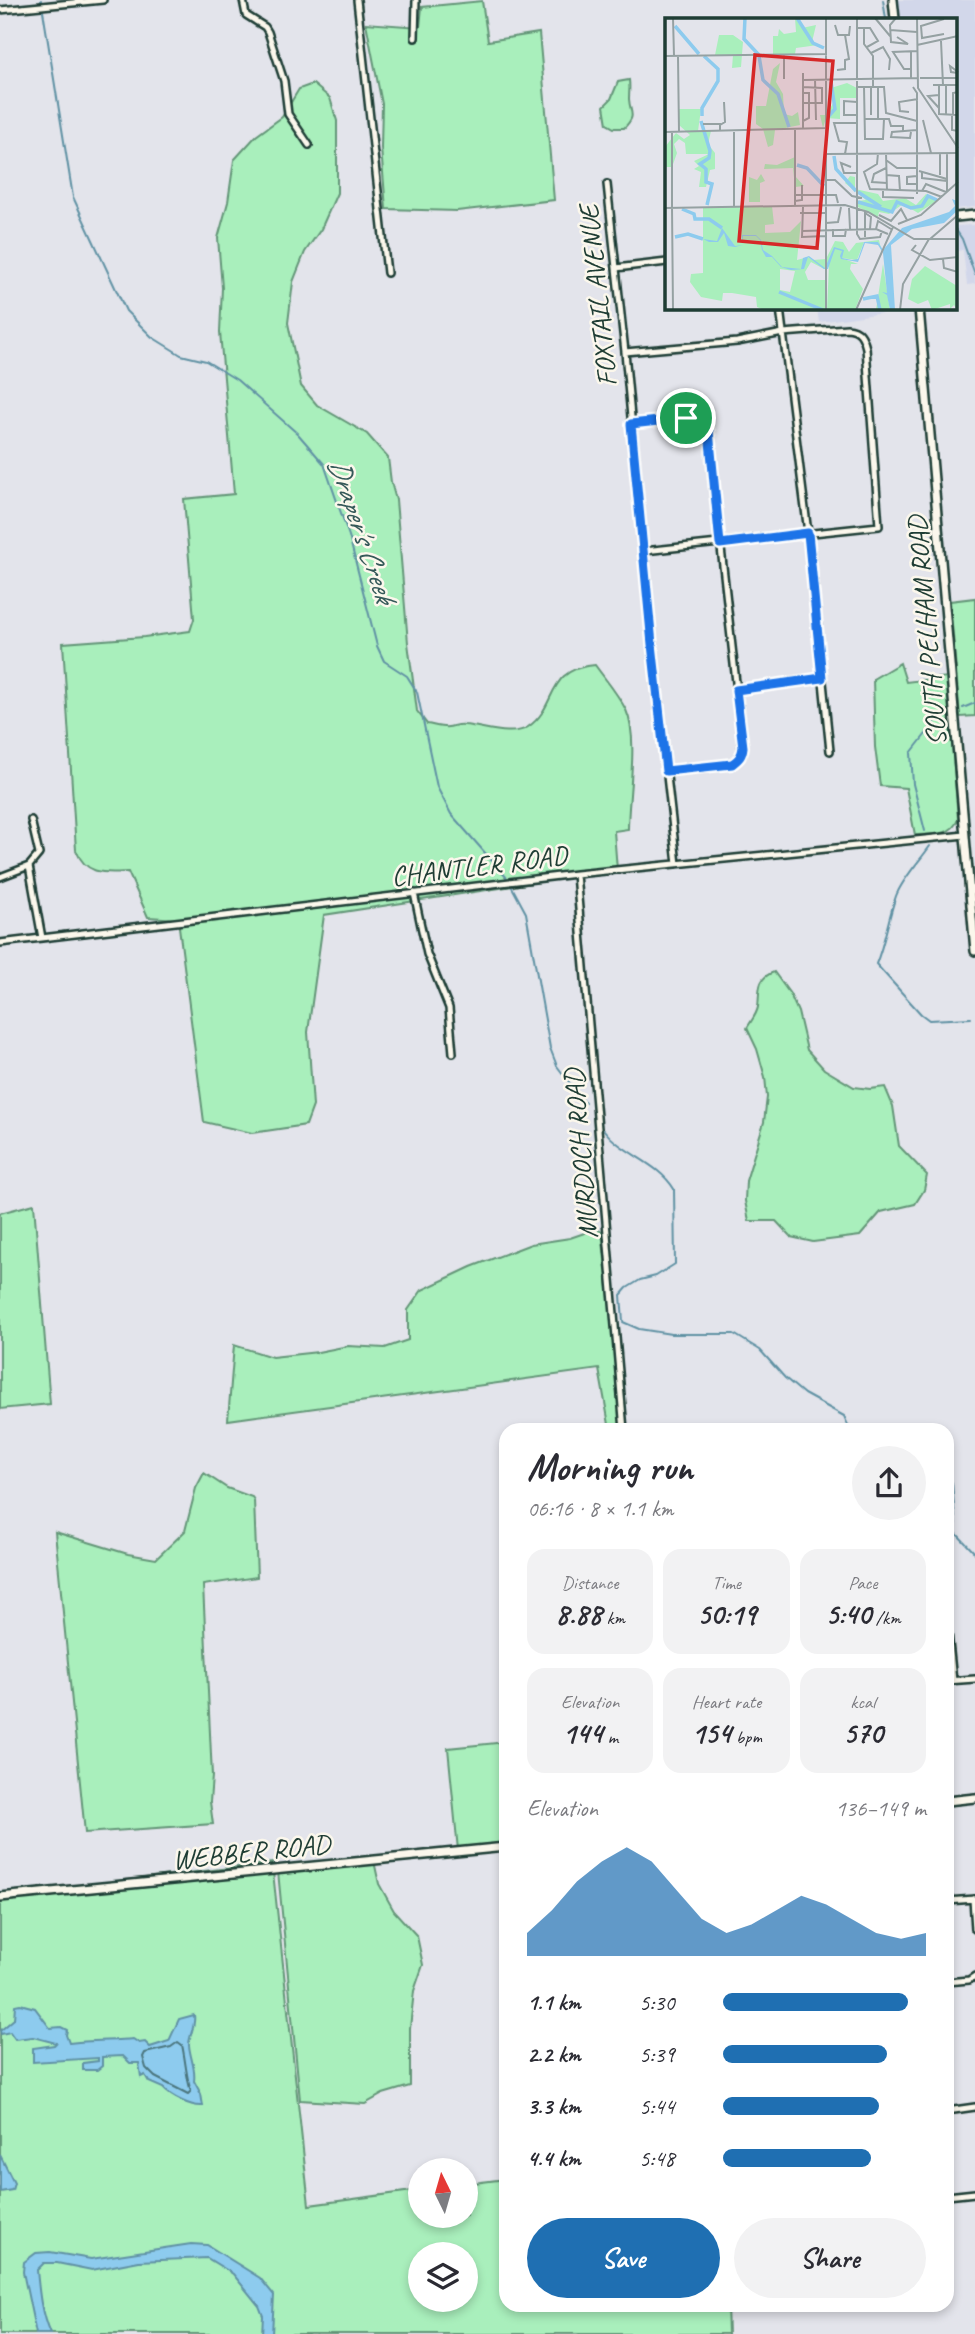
<!DOCTYPE html>
<meta charset="utf-8">
<style>
body{margin:0;font-family:Caveat,sans-serif;background:#f2f2f3;color:#2b2b33;height:100vh;display:flex;flex-direction:column;font-size:26px;white-space:nowrap}
*{box-sizing:border-box;margin:0}
p{font-size:23px;color:#7c7c81}
.icon{flex:none;width:38px;height:38px;fill:none;stroke:currentColor;stroke-width:2;stroke-linecap:round;stroke-linejoin:round}
.map{position:relative;flex:1;overflow:hidden}
.side{position:absolute;left:499px;top:1423px;width:455px;height:889px;display:flex;flex-direction:column;background:#fff;border-radius:21px;box-shadow:0 4px 10px #0003}
.side>*{flex:none}
.needle{width:46px;rotate:355deg}
.buttons{position:absolute;left:408px;top:2158px;display:grid;gap:14px}
.buttons a{display:grid;place-items:center;width:70px;height:70px;border-radius:50%;background:#fff;box-shadow:0 4px 10px #0003;font-size:35px}
.pin{position:absolute;display:grid;place-items:center;width:60px;height:60px;color:#fff;margin:-30px;border:4px solid #fff;border-radius:50%;box-shadow:0 2px 7px #0007}
.round{display:grid;place-items:center;flex:none;width:74px;height:74px;border-radius:37px;background:#f2f2f3}
.summary{display:flex;align-items:center;justify-content:space-between;height:119px;padding:0 28px}
h1{font-size:38px;font-weight:700;line-height:52px}
.figures{display:grid;grid-template-columns:repeat(3,1fr);gap:10px;height:119px;padding:7px 28px}
.figures div{display:grid;align-content:center;border-radius:18px;background:#f2f2f3;text-align:center}
.figures b{font-size:30px;font-weight:700}
.figures small{font-size:19px;font-weight:400}
.figures p{font-size:19px}
.chart{height:196px;padding:14px 28px}
.chart p{display:flex;justify-content:space-between}
.chart svg{width:100%;height:126px;margin-top:7px;fill:#1f6fb2;opacity:.7}
.cta{display:flex;gap:14px;margin-top:auto;padding:14px 28px}
.cta a{flex:1;height:80px;border-radius:42px;background:#1f6fb2;color:#fff;font-size:28px;font-weight:700;line-height:80px;text-align:center}
.cta a+a{background:#f2f2f3;color:#2b2b33}
ul{padding:0 28px;list-style:none;font-size:23px}
li{display:grid;grid-template-columns:112px 84px 1fr;align-items:center;height:52px}
li i{height:18px;border-radius:9px;background:#1f6fb2}
.map>svg:first-child{display:block}
.built{fill:#d2d7ea}
.green{fill:#a9efbc;stroke:#649678;stroke-width:2;fill-rule:evenodd}
.water{fill:#8dcbee;stroke:#6192a4;stroke-width:2}
.lines{fill:none;stroke-linecap:round;stroke-linejoin:round}
.shore{stroke:#4b767e;stroke-width:2}
.stream{stroke:#6192a4;stroke-width:2}
.street-casing{stroke:#1f3d34;stroke-width:10}
.secondary-casing{stroke:#1f3d34;stroke-width:12}
.street{stroke:#fbf7ec;stroke-width:5}
.secondary{stroke:#fbf7ec;stroke-width:7}
.route-casing{stroke:#fff;stroke-width:14}
.route{stroke:#1a73e8;stroke-width:9}
.labels{text-anchor:middle;stroke-width:5;stroke-linejoin:round;paint-order:stroke}
.street-label{font-size:28px;fill:#1f3d34;stroke:#fbf7ec}
.water-label{font-size:30px;font-style:italic;fill:#355959;stroke:#fbf7ec}
.inset-river{fill:none;stroke:#8dcbee;stroke-width:3.5}
.inset-road{fill:none;stroke:#95a1a2;stroke-width:2}
.view{fill:#d62828;fill-opacity:0.15;stroke:#d62828;stroke-width:3.5}
.inset-edge{fill:none;stroke:#1f3d34;stroke-width:3.5}
</style>
<div class="map">
<svg width="975" height="2334" viewBox="0 0 975 2334">
<rect width="100%" height="100%" fill="#e3e4eb"/>
<filter id="ink" filterUnits="userSpaceOnUse"><feTurbulence type="fractalNoise" baseFrequency=".0143" numOctaves="2"/><feDisplacementMap in="SourceGraphic" scale="14" xChannelSelector="R" yChannelSelector="G"/><feConvolveMatrix kernelMatrix="1 2 1 2 8 2 1 2 1" color-interpolation-filters="sRGB"/></filter>
<g filter="url(#ink)">
<path class="built" d="M899,0H975V207L956,209V19H900Z
M975,225V284L967,285L963,250L956,251V226Z
M817,308H905V310L819,322Z"/>
<path class="green" d="M482,1L488,41L539,33L554,200L457,211L386,209L381,148L382,104L366,23L420,27L422,7Z
M629,80C630,87 629,93 629,99C630,114 637,115 624,128H614L607,124L604,106L611,99L618,82Z
M313,84L330,98L337,121V193L321,229L305,252L293,282L288,323L301,386L317,405L367,434L388,458L391,482L396,500L408,643L417,711L427,724C434,725 442,728 448,727C454,726 458,724 464,725C482,726 512,738 528,727C559,706 544,669 595,665C605,679 618,694 626,710C639,738 628,797 628,829L614,831L617,870L324,915L308,1032L313,1106L306,1125L252,1133L204,1122L178,919L148,917L128,872C105,873 86,876 76,850L63,643L144,637L190,631L194,619L184,499L234,494L220,332L222,288L218,238L228,202L234,160L256,136L282,117L299,89Z
M975,598V716L960,717L950,601Z
M900,663L906,682L947,677L958,819C952,837 931,834 915,835L906,788L880,786L875,747L873,679Z
M774,972L790,994L798,1012L807,1050L824,1069L854,1087L870,1089L885,1087L893,1106L899,1146L927,1175L924,1190L915,1204L881,1212L860,1236L813,1242L791,1237L776,1221H749L745,1201L746,1181L764,1122L767,1097L765,1077L757,1049L747,1028C751,1021 757,1014 758,1007C760,992 756,978 774,972Z
M34,1204L50,1404L0,1409V1213Z
M593,1230L602,1231L623,1430H610L599,1369L228,1420L234,1345L272,1357L318,1352L348,1346L385,1348L408,1340V1310L422,1290L471,1267L531,1244L570,1238Z
M204,1473L227,1488L252,1497L254,1500L257,1577L203,1585L212,1776L210,1802L213,1824L85,1833L55,1532L128,1554L156,1559L185,1531L196,1488Z
M506,1742V1842L458,1850L448,1748Z
M374,1861L379,1884L394,1911L417,1936L423,1965L414,1991L410,2028V2086L383,2094L365,2104L300,2100L278,1871Z
M272,1863L309,2205L420,2190V2216H466V2184L506,2179V2305H727L728,2334H0V1895ZM420,2254H466V2300H420Z"/>
<path class="water" d="M20,2004L35,2008L50,2028L61,2027L67,2030L66,2035L69,2043C91,2040 112,2041 133,2039L139,2043L145,2042L150,2047L169,2041L179,2019L194,2015C196,2026 189,2035 189,2045C190,2058 196,2068 194,2081L201,2094L203,2106C191,2107 171,2097 163,2088L149,2082L145,2075L141,2077L139,2063H130L123,2056L102,2057V2066L97,2070H83V2063L98,2061V2058L33,2062V2048L54,2045L56,2043L33,2037L15,2039L10,2032L1,2034L0,2031L14,2019L15,2005Z
M0,2155L14,2183L12,2190L0,2192Z
M191,2244L207,2245L260,2278L274,2295L272,2334H262L263,2316L259,2306L233,2274L207,2258L139,2261L92,2270L57,2263H44L37,2270C39,2292 41,2314 50,2334H36L23,2272L24,2262L36,2253L50,2252L91,2259Z"/>
<g class="lines">
<path class="shore" d="M178,2042L182,2045C185,2057 187,2082 191,2091L188,2094L155,2077L146,2068L143,2057L145,2053L171,2047Z"/>
<path class="stream" d="M41,0V1
M883,0L886,19
M43,11L73,197L126,311L152,337L181,355L206,361L237,380L298,434L324,464L349,536L377,646L384,661L407,676L417,692L437,787L451,814L507,878
M956,230L962,239L975,275
M963,708L975,703
M925,831L913,784L911,753L936,721L946,714
M930,846C919,862 903,878 896,896C888,919 885,942 876,964L921,1014L929,1020L971,1018
M512,887L526,913L550,1048L557,1066L585,1103
M604,1130C622,1154 658,1162 674,1189L675,1264L656,1276L640,1280L627,1288L621,1295L623,1322L639,1329L671,1334H734L760,1350L785,1378L804,1394L844,1416L850,1430
M947,1474L952,1483L956,1533L975,1553"/>
<defs>
<path id="street" d="M243,0L246,15L265,27L268,32L284,81L288,114L309,145
M357,0L387,273
M0,10L103,0
M415,38L416,0
M607,184L625,352L652,644L677,864
M616,268L667,262
M780,308L808,533L830,751
M625,352L737,342L783,333L847,328C860,329 863,336 866,348L879,526L644,551
M631,424L696,418L704,419L707,423L741,727L742,755L731,764L666,771
M736,690L823,678
M29,866L42,938
M576,874L624,1430
M0,877L29,866L39,854L31,820
M414,893L427,954L449,1008L453,1053
M0,943L576,874L965,835
M947,1623L953,1681
M947,1681L975,1679
M973,1899L975,1929
M947,1901L975,1899
M947,1982L969,1980L975,1976
M947,2111L975,2107
M947,2196L975,2193"/>
<path id="secondary" d="M893,0L895,19
M956,217L975,215
M919,308L975,951
M947,1801L975,1798
M0,1897L506,1847"/>
</defs>
<use href="#street" class="street-casing"/>
<use href="#secondary" class="secondary-casing"/>
<use href="#street" class="street"/>
<use href="#secondary" class="secondary"/>
</g>
</g>
<g class="lines" filter="url(#ink)">
<defs>
<path id="route" d="M686,418L704,419L709,431L720,544L808,533L822,678L736,690L743,747C742,756 739,759 732,764L666,771L652,644L631,424Z"/>
</defs>
<use href="#route" class="route-casing"/>
<use href="#route" class="route"/>
</g>
<g class="labels">
<g class="street-label">
<text transform="translate(597 296) rotate(-96)" y="10">FOXTAIL AVENUE</text>
<text transform="translate(926 631) rotate(-95)" y="10">SOUTH PELHAM ROAD</text>
<text transform="translate(479 865) rotate(-7)" y="10">CHANTLER ROAD</text>
<text transform="translate(580 1154) rotate(-95)" y="10">MURDOCH ROAD</text>
<text transform="translate(251 1851) rotate(-6)" y="10">WEBBER ROAD</text>
</g>
<g class="water-label">
<text transform="translate(362 530) rotate(71)" y="10">Draper's Creek</text>
</g>
</g>
<g transform="translate(665 18)">
<rect width="292" height="292" fill="#e3e4eb"/>
<path d="M130,0L137,10L151,7L147,24L153,27L131,30L130,36L108,37V18H113L114,11L119,16L131,14ZM54,17H68L78,24L76,49L67,50L68,37H50ZM115,45L111,64L118,76L119,96L127,98L133,94L135,107L110,112L108,127L103,129L98,111L91,106V88H101L108,51ZM182,65L192,70V80H175V101L161,100L158,110L155,97H162L169,83L166,70ZM14,91H36L33,113H46L43,126L50,135V151L45,152L41,169H34L36,154L29,151L34,148L29,143L44,136H21L20,125L14,121L9,126L12,135L7,149H0V129L7,120L11,115L19,121L25,117L14,107ZM130,139V158L139,168L130,169L128,150L99,151L100,146L112,147ZM96,156L100,163L95,165V184H84V159L92,162ZM185,158L190,159V171L213,176L218,183L240,180L251,187L261,176L273,182L253,195L238,186L224,196L214,194L213,199L193,189L192,183L201,182L180,165ZM107,188L109,206L100,207V215L125,214L136,203L132,242L143,239L158,249L148,242L161,241L170,223L178,224L184,234L191,225L214,222L216,231L213,224H199L192,242L176,240L193,246H186L185,251L198,271L190,292H162L164,247L159,251L146,244L140,254L143,262H160V292H99L92,289L91,279L67,275H58L57,283L36,279L25,264L26,256L38,255V189ZM115,251L130,253L125,274L115,272ZM218,246L224,286L225,292H211ZM260,248L292,268V292L289,287L285,291V286L267,292L263,282L253,286L243,281L247,261Z" fill="#a9efbc" fill-rule="evenodd"/>
<path d="M287,181L292,183V193L279,205L247,211L226,227L230,292H225L222,277L217,274L222,275L218,235L213,227L200,225L193,244L176,241L175,238L177,233L170,231L163,251H159L143,239L139,251L126,252L116,249L107,239H101L97,232L95,222L91,218H78V227L70,229L63,228L59,215L53,224H44L38,221L52,223L57,210L70,228L78,227L77,217H91L96,222L98,232L107,238L117,249L136,251L138,240L144,238L160,250L169,229L179,232L177,240L187,242L193,241L199,224H213L218,232L237,210L284,194L290,188Z" fill="#8dcbee"/>
<path class="inset-river" d="M80,0L79,21L94,37M132,0L148,25L159,30M10,8L34,36M94,38L98,62L113,76L124,109M37,98V90L53,63V51L39,38M163,99L170,91L166,64M36,103L45,133L44,140L35,146L41,151V164L47,166L42,187M169,138L171,151L191,173M132,147L142,150L159,168M193,174L216,189M193,184L227,194L232,184L246,190L257,188L263,178L272,182M17,191L29,196L30,201H44L57,210M10,219L23,216L38,221M114,274L158,292M198,281L212,278L215,292"/>
<path class="inset-road" d="M8,0L9,38M192,0V216L195,221L215,219L217,213M210,0L225,18M231,0L225,7L226,24L243,26L232,19M252,0L253,70L293,130M170,7L173,17H184L185,8M192,10H205L213,23L202,29M199,10V26L208,38V69M225,12L252,14M279,16L257,20L256,8L279,1M276,23L278,67M252,27L293,18M206,35L218,29L225,41L224,52M119,37V61M0,38L162,36M13,39L14,114M246,51H239L228,34L252,33M172,52L180,51V42L184,41L180,17M293,54L285,48L286,54L293,55M138,55V110M246,60V34M255,60H293M150,61L151,102M138,62L252,60M268,67H293M274,67V96L293,97M281,67V97M138,69L157,70V85H138M192,69H219L221,95L252,103M199,69L200,121H218L219,101M206,69V97M213,69V101M248,69L252,75V176M138,75H144V100L138,103M274,77L263,78L274,90M192,84L179,83V97H192M244,94L235,93L234,84L253,81M287,97V112L293,113M288,97V75L293,74M199,101H224L226,108H238V114M258,102L266,135M38,106H55V113M55,107L60,104L59,84M130,110V187M0,114L162,110M246,114L245,120L226,119L227,114L252,112M213,135L212,146L199,154L205,171L261,173L277,179M221,135L222,173M275,135V157M162,136L293,135M180,136L182,124L174,123L169,105H192M221,142L232,150H252M186,149L176,145L179,155H192M221,150L209,156L207,164L222,165M254,153L282,161M257,154V160L282,163M221,157L234,158L235,173M252,158L242,159V166H252M161,162H170L187,178L197,180M218,173V179L249,180M257,173L261,166L281,174M282,174V135M130,177H171L173,185M130,183L137,182V167M161,187V0M69,188V112M7,189V114M7,189L8,292M138,189L137,219L161,218M0,190L180,187L203,194L249,221H293M184,190L185,211M135,195H161M214,197L226,203L236,191L242,202M161,205L173,204L176,189M233,206L256,197L293,164M168,211V218H180L181,211M211,211L213,203L226,211M137,213L211,211L223,216M200,219V195L206,199L205,211M265,221L293,197M251,227L247,232L265,242L293,239M278,241L279,250L293,254M161,292V187M191,292L228,209M235,292L238,266L264,221"/>
<path class="view" d="M90,37L168,43L152,230L74,223Z"/>
<rect width="292" height="292" class="inset-edge"/>
</g>
</svg>
<div class="buttons">
<a><svg class="needle" viewBox="-14 -14 28 28"><path d="M0-13l5 13h-10z" fill="#e53935"/><path d="M0 13l5-13h-10z" fill="#7c7c81"/></svg></a>
<a><svg class="icon" aria-label="layers" viewBox="0 0 24 24"><path d="M12 4l9 5-9 5-9-5zM3 14l9 5 9-5"/></svg></a>
</div>
<div class="pin" style="left:686px;top:418px;background:#1e9e55"><svg class="icon" aria-label="arrive" viewBox="0 0 24 24"><path d="M6 21V4h12l-3 4 3 4H6"/></svg></div>
<section class="side">
<div class="summary"><div><h1>Morning run</h1><p>06:16 · 8 × 1.1 km</p></div><a class="round"><svg class="icon" aria-label="share" viewBox="0 0 24 24"><path d="M12 15V3M7 8l5-5 5 5M5 13v7h14v-7"/></svg></a></div>
<div class="figures">
<div><p>Distance</p><b>8.88<small> km</small></b></div>
<div><p>Time</p><b>50:19</b></div>
<div><p>Pace</p><b>5:40<small> /km</small></b></div>
</div>
<div class="figures">
<div><p>Elevation</p><b>144<small> m</small></b></div>
<div><p>Heart rate</p><b>154<small> bpm</small></b></div>
<div><p>kcal</p><b>570</b></div>
</div>
<div class="chart"><p><span>Elevation</span>136–149 m</p>
<svg viewBox="0 0 160 44" preserveAspectRatio="none"><path d="M0 44V36L10 28L20 18L30 11L40 6L50 11L60 21L70 31L80 36L90 33L100 28L110 23L120 26L130 31L140 36L150 38L160 36V44z"/></svg>
</div>
<ul>
<li><b>1.1 km</b>5:30<i style="width:91%"></i></li>
<li><b>2.2 km</b>5:39<i style="width:81%"></i></li>
<li><b>3.3 km</b>5:44<i style="width:77%"></i></li>
<li><b>4.4 km</b>5:48<i style="width:73%"></i></li>
</ul>
<div class="cta"><a>Save</a><a>Share</a></div>
</section>
</div>
